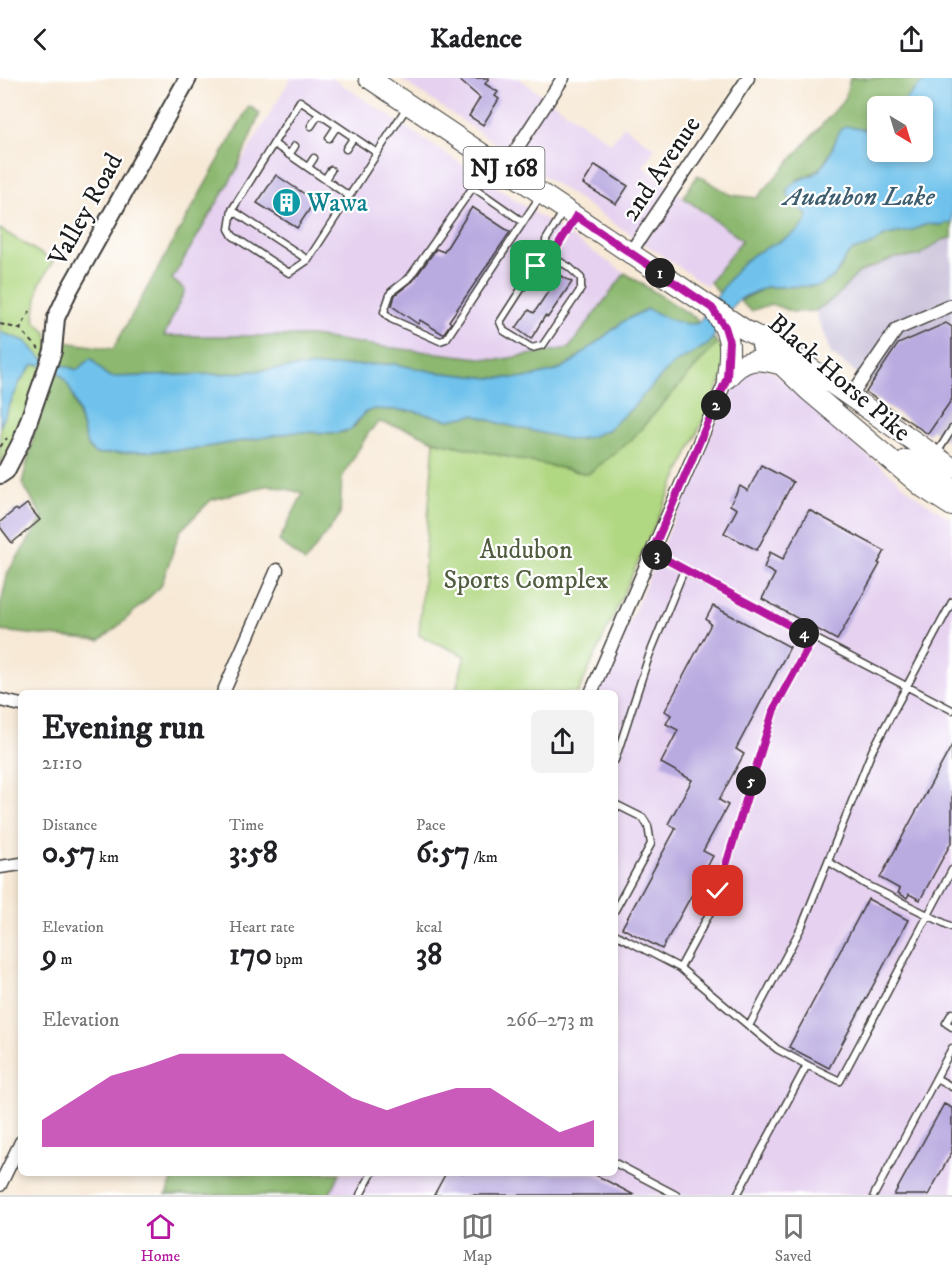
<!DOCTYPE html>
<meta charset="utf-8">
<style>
body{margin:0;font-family:"IM FELL DW Pica",serif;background:#f2f2f2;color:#202124;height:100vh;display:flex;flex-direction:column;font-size:22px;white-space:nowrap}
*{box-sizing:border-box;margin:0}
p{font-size:20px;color:#757577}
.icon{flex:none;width:33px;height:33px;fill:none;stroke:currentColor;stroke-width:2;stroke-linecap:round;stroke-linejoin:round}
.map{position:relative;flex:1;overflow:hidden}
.details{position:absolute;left:18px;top:612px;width:600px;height:486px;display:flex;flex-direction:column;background:#fff;border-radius:9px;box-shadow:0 3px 9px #0003}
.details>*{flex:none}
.needle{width:39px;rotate:142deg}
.tools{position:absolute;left:867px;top:18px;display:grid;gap:12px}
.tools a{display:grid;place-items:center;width:66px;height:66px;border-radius:9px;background:#fff;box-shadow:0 3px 9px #0003;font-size:30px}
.pin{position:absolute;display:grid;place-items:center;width:51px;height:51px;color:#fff;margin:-26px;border-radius:12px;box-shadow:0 3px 9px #0006}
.km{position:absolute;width:30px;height:30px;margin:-15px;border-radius:50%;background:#222;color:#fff;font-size:16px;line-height:30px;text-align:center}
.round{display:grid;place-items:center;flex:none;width:63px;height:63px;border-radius:9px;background:#f2f2f2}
.summary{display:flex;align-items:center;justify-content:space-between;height:102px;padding:0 24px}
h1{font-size:33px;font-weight:700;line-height:45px}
.metrics{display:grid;grid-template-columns:repeat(3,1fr);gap:9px;height:102px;padding:6px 24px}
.metrics div{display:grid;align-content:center}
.metrics b{font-size:30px;font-weight:700}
.metrics small{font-size:16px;font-weight:400}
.metrics p{font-size:16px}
.chart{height:168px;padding:12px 24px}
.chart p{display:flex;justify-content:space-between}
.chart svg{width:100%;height:108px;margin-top:6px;fill:#b5179e;opacity:.7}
header{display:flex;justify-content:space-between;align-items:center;height:78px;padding:0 24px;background:#fff;font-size:27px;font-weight:700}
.dock{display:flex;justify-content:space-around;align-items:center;height:84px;border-top:2px solid #e0e0e0;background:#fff;font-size:16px;color:#757577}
.dock a{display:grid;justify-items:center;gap:3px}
.dock .current{color:#b5179e}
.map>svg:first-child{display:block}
.built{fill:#e6d2f0}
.industrial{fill:#c8bfd8}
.green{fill:#b0d781;stroke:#667a4e;stroke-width:1.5}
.forest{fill:#8cb86f;stroke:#546a46;stroke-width:1.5}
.water{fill:#70c2ec;stroke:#466f84;stroke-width:1.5}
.building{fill:#b9aae0}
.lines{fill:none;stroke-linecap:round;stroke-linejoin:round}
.service-casing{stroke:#3d3b38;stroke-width:9}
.minor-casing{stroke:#3d3b38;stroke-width:15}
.tertiary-casing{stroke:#3d3b38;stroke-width:20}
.primary-casing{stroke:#3d3b38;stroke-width:22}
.path{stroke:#3d3b38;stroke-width:2;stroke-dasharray:4.5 4.5;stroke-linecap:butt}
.service{stroke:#fff;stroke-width:6}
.minor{stroke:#fff;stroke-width:12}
.tertiary{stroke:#fff;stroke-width:16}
.primary{stroke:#fff;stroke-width:20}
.route-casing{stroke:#fff;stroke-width:12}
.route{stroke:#b5179e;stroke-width:8}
.labels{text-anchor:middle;stroke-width:4.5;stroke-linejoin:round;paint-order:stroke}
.shield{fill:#fff;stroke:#606060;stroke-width:1.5}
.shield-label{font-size:24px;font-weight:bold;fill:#1c1c1c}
.street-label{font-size:26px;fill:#1c1c1c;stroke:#fff}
.culture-label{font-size:26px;fill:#0d838f;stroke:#fff;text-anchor:start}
.park-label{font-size:26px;fill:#505d3f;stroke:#fff}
.water-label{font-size:27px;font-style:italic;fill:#3e5e6f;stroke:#fff}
</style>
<header><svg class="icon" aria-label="back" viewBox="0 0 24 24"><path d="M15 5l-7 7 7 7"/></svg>Kadence<svg class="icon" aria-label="share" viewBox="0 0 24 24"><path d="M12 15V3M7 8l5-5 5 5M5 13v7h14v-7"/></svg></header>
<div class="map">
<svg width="952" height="1117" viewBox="0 0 952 1117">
<rect width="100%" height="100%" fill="#fff"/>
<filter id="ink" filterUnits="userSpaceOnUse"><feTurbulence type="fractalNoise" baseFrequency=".0167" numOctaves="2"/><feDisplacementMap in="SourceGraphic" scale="12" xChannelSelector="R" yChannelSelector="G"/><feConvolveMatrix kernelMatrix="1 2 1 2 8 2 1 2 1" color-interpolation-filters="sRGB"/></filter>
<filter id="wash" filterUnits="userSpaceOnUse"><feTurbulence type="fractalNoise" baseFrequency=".008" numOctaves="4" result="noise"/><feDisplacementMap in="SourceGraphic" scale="24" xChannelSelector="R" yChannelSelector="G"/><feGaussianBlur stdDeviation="1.35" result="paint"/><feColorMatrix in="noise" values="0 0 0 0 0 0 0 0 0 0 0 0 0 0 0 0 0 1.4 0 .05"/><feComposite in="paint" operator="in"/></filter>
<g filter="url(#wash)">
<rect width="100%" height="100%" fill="#f7e9d6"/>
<path class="built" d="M291,0H332L625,195L569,270L498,282L384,269L164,258L185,212L172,201Z
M399,0H518L611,65L624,48L655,70L643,89L742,162L707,208Z
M767,291L776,296L799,315L855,367L919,420L952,442V1117H329L340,1095H615V615H599L734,302L747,293Z"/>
<path class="industrial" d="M952,160V366L831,276L815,233L835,220L858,195L894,180L918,178L942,162Z"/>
<path class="green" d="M0,151L53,183L39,207L34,242L46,254L50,267L23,345L0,387V349L20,304L39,277L25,263L0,254Z
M717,265L733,277L578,615H455L465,578L419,557L434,363L588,396L630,363Z"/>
<path class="forest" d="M850,0H927L899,28H878L876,51C870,54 850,51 840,52C829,77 826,93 798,101L788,118L808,138C805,159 766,167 751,179C738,189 729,203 720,216L710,204L742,162L683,119L698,97L731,117L757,120L845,21Z
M249,28L260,35L236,93L172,201L185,212L164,258H312L384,269L498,282L569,270L625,195L697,241L698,245C679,250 664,238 647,231L624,243L572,284L556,293L525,300H490L435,294L394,286L300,289L222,296L111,299L105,296L91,280L77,292L59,286L65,264L113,271Z
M952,144V160L942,162L918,178L894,180L858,195L835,220L815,233L793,234L771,226L751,233L740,223L766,209L820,208L839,193L846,179L853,172L872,166L886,157L910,153L927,146L940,147Z
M715,261L717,265L630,363L588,396L434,363L413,353L379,344L369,354L342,399L340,437L305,484L279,463L303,415L269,407L211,422L180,453L161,508L124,543L100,563L0,553V529L8,494L43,440L22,405L47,304L56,293L69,305L87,366L94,375L97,376L195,371L296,354L336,355L345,354L355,348L364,335L374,331L413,333L449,342L474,337L502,346L579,362L607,352L631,331L667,292L678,283L700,271L710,262Z
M175,1095H340L329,1117H166Z"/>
<path class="water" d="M927,0H952V144L940,147L927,146L910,153L886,157L867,169L853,172L846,179L834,199L820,208L766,209L744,219L735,225L709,266L678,283L667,292L631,331L607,352L590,359L572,362L502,346L474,337L449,342L413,333L374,331L364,335L350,352L336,355L296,354L195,371L97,376L94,375L87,367C78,336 73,283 33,287L20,304L0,349V254L25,263L42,280L77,292L91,280L105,296L111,299L222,296L300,289L394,286L435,294L490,300H525L556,293L572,284L624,243L647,231C664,238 679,249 698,245C714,225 732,191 753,177C768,167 805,157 808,138C801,129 788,125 787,112C795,100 805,102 816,95C828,86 834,65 840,52L846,48L871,53L877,50L878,74H922V28H899Z"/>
<g id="blocks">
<path class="building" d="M457,0H489L485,6L498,14L495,18L499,21L483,47L469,38L480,20Z
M595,87L628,108L616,126L583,106Z
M276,97L315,123L297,150L257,125Z
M472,129L510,154L449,243L451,245L443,256L420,242L418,246L392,228L395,217L413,203L436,171L444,174Z
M559,197L572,204L548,239L545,238L531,261L516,250L529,232L534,235Z
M946,245L952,249V321L928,356L866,314L898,266Z
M761,387L793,404L757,472L724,455L737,431L730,427L740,408L748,413Z
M27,426L40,442L12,465L0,449V444L16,431L18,433Z
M809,432L885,473L878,485L880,486L837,562L762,521L775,496L764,490L770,474L783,481Z
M713,528L790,569L736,671L744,676L719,722L728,727L703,773L713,778L662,871L622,850L676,750L668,746L692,702L661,685L678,652L666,646L671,637L665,633L711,546L706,541Z
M952,667V763L920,822L909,816L907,820L898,815L900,811L880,800Z
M868,821L908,842L829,990L789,969Z
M944,1026L952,1030V1074L928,1117H894Z
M446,1095H592L634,1117H434Z"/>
</g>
</g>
<g filter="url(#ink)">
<use href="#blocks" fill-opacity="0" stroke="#3d3b38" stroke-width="1.5"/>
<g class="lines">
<defs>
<path id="service" d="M311,48L319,36
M329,60L337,48
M274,66L349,118
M346,71L354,59
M377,75L300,23L232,132L308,182C341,131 374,80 407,29
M289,77L295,68
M490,85L409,200L391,214L384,234L391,241L440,263L446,261L541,117
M308,89L314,80
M325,101L331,92
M473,109L523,144
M232,132L229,151L233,158L289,195L308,182
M547,176L569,189L581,200V211L543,267L532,270L504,253L500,244L536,188L547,176L556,171L575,140
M547,176L546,162L563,134
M937,375L952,351
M652,474L684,492
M615,682L649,578L684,492L952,632
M615,726L643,740L648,748L651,766L615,832
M829,784L865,806L952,849
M615,856L680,890L749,948L802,848L872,673L952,524
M680,890L715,825L774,631L813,560
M952,935L946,945L952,949
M807,987L840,1003L952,792
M936,1000L952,1009
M615,1085L676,1117
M360,1117L372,1095
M737,1117L807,987L777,971L749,948
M874,1117L952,970"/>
<path id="minor" d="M504,90L563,0
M630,175L748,0
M851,318L897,251L952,227
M223,615L277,492
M591,615L727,300
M0,622L21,627
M0,789L21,786
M0,1107L21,1064"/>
<path id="tertiary" d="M0,397L6,393L22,362L53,273L56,240L69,212L188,0"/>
<path id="primary" d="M369,0L745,252L787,274L952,390
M715,234C733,259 730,271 727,300
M762,268L808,312L924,410L952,428
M727,300C745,279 758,280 782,287
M906,382L952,410"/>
</defs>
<use href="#service" class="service-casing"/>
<use href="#minor" class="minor-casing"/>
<use href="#tertiary" class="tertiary-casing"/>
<use href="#primary" class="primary-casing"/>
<path class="path" d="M30,233L20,251L39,271
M0,246L20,251
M0,369L7,360"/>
<use href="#service" class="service"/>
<use href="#minor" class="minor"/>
<use href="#tertiary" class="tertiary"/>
<use href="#primary" class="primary"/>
</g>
</g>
<g class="lines" filter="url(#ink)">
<defs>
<path id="route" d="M536,188L547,176L556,171L576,138L712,230L725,249L729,262L727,300L652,474L813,560L774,631L718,813"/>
</defs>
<use href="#route" class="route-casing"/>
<use href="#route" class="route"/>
</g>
<defs>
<symbol id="building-disc" viewBox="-11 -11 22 22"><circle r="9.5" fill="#0f9aa8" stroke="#fff"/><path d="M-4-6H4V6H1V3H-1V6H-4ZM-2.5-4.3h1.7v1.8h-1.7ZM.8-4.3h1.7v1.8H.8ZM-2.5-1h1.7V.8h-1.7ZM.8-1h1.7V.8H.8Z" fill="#fff"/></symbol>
</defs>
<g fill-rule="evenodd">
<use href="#building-disc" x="270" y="108" width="33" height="33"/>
</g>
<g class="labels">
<rect class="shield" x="463.5" y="69" width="81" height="42" rx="4.5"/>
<g class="shield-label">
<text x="504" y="98">NJ 168</text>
</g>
<g class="street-label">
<text transform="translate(660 90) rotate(-56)" y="9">2nd Avenue</text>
<text transform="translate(85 131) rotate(-61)" y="9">Valley Road</text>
<text transform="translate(840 299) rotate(41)" y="9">Black Horse Pike</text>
</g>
<g class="culture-label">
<text x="307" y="133">Wawa</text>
</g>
<g class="park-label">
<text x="526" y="480">Audubon<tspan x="526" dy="30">Sports Complex</tspan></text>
</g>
<g class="water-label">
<text x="859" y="127">Audubon Lake</text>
</g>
</g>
</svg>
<div class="tools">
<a><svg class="needle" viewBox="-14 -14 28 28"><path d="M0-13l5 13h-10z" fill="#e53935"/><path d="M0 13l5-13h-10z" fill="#757577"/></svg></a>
</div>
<div class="pin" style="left:536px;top:188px;background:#1e9e55"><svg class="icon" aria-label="arrive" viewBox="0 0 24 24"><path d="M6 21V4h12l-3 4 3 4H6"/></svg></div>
<div class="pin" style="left:718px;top:813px;background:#d93025"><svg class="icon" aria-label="check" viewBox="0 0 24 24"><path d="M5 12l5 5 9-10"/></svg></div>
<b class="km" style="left:660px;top:195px">1</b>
<b class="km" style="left:716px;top:327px">2</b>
<b class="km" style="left:657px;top:477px">3</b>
<b class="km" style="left:804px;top:555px">4</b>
<b class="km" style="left:751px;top:703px">5</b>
<section class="details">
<div class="summary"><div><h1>Evening run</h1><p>21:10</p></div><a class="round"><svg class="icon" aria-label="share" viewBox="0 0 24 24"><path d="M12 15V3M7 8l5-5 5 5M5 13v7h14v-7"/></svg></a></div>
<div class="metrics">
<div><p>Distance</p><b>0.57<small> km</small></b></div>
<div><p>Time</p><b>3:58</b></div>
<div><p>Pace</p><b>6:57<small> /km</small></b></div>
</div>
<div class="metrics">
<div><p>Elevation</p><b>9<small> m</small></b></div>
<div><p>Heart rate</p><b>170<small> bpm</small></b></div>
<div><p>kcal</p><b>38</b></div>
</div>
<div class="chart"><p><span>Elevation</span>266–273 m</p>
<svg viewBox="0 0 160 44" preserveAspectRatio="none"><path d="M0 44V33L10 24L20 15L30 11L40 6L50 6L60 6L70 6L80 15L90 24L100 29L110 24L120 20L130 20L140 29L150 38L160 33V44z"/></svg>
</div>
</section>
</div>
<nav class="dock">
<a class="current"><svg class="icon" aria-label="home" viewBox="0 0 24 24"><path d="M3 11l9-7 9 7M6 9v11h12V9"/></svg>Home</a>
<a><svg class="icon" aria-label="map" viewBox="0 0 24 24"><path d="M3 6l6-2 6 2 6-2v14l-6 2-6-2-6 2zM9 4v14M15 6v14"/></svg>Map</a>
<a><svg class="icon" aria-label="saved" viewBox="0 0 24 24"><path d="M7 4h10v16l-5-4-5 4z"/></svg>Saved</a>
</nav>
